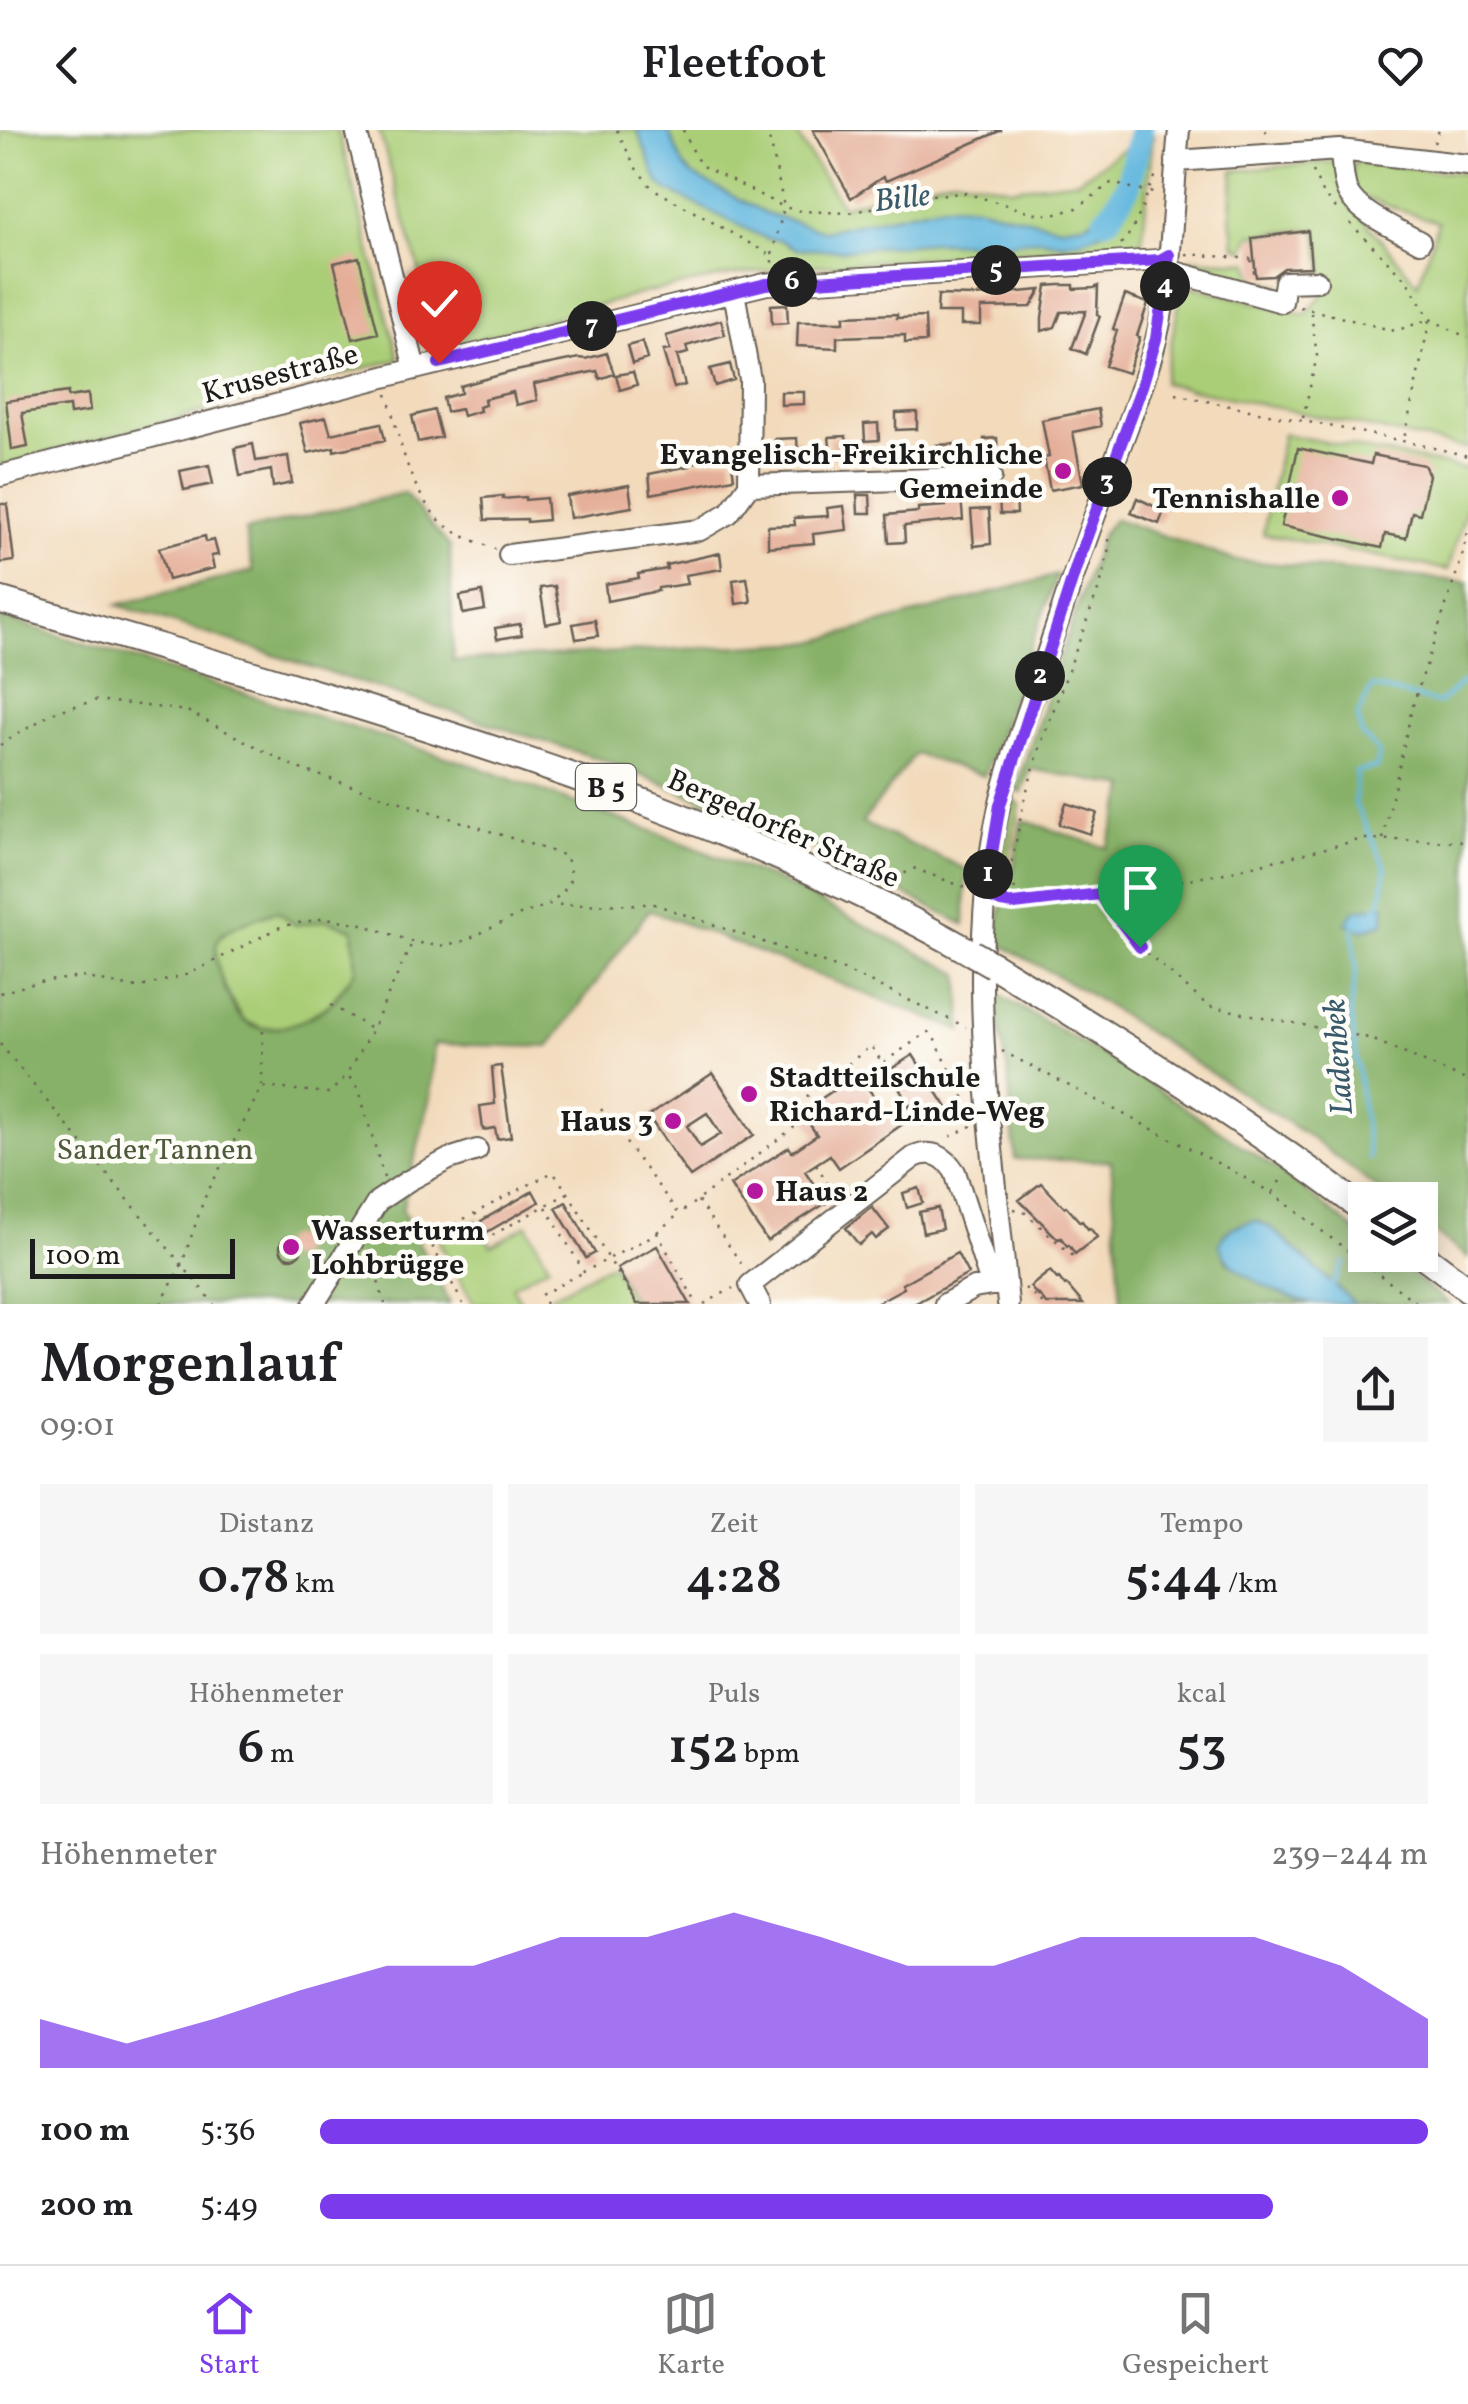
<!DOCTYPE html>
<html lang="de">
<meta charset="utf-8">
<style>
body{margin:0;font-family:Vollkorn,serif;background:#f6f6f6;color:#202124;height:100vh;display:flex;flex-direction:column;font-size:38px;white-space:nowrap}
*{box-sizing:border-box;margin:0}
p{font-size:32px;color:#757577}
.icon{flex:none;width:55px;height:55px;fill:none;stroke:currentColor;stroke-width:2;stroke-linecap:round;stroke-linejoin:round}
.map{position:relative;height:1174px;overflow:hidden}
.sheet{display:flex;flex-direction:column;background:#fff;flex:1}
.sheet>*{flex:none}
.fabs{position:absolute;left:1348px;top:1052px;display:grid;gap:20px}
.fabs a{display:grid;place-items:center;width:90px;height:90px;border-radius:0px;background:#fff;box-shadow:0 5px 25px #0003;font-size:50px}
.scale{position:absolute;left:30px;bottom:25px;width:205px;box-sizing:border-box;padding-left:10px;border:5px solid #1c1c1c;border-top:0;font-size:28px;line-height:35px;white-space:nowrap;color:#1c1c1c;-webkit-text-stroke:8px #fdfcf7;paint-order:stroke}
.pin{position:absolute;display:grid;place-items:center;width:85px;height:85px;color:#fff;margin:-102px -42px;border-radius:50% 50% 50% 0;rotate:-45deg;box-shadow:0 0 10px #0007}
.pin .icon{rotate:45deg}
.km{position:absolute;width:50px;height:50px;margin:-25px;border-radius:50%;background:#222;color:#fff;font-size:28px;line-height:50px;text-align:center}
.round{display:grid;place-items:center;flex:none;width:105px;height:105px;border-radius:0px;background:#f6f6f6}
.overview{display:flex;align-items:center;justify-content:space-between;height:170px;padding:0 40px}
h1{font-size:55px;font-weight:600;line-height:75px}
.stats{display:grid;grid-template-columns:repeat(3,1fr);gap:15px;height:170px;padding:10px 40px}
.stats div{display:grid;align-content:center;border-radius:0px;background:#f6f6f6;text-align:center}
.stats b{font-size:50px;font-weight:600}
.stats small{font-size:28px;font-weight:400}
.stats p{font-size:28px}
.chart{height:280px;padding:20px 40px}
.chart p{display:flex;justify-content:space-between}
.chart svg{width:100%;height:180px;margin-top:10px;fill:#7c3aed;opacity:.7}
ul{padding:0 40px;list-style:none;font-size:32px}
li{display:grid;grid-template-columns:160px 120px 1fr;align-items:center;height:75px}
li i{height:25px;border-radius:12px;background:#7c3aed}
header{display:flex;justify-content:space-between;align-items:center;height:130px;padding:0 40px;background:#fff;font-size:45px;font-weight:600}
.tabs{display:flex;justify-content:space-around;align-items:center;height:140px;border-top:2px solid #e0e0e0;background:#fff;font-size:28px;color:#757577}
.tabs a{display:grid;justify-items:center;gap:5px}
.tabs .on{color:#7c3aed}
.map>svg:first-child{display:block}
.green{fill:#aace77;stroke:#63754a;stroke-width:2.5}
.forest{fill:#87b168;stroke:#526642;stroke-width:2.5;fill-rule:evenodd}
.water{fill:#62b7de;stroke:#3f6a7d;stroke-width:2.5}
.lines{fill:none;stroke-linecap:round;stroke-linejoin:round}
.stream{stroke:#62b7de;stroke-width:4}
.river{stroke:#62b7de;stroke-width:25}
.building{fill:#e5ae98;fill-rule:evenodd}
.minor-casing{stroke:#675e54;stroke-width:24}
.major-casing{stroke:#675e54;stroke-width:29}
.path{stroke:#675e54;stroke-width:2.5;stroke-dasharray:2.5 8;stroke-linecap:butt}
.minor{stroke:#fff;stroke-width:20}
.major{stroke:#fff;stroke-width:25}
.major-bridge-casing{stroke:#675e54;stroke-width:29;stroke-linecap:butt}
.major-bridge{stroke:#fff;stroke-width:25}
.route-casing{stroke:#fff;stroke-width:20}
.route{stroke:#7c3aed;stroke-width:12}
.poi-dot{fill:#b5179e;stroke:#fdfcf7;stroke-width:4}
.labels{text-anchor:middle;stroke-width:9;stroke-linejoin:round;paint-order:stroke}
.shield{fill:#fdfcf7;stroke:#605f5e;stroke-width:2.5}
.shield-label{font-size:28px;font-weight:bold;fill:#1c1c1c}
.street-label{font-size:30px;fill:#1c1c1c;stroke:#fdfcf7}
.poi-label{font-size:30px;font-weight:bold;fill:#1c1c1c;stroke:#fdfcf7;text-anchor:end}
.park-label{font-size:30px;fill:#4e5a3c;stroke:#fdfcf7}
.water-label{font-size:32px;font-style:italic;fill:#385a6a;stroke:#fdfcf7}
</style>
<header><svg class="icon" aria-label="back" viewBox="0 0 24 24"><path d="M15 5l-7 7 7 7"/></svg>Fleetfoot<svg class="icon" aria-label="heart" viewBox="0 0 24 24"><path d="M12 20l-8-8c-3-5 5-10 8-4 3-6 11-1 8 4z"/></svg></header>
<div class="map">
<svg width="1468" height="1174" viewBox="0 0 1468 1174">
<rect width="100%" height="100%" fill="#fdfcf7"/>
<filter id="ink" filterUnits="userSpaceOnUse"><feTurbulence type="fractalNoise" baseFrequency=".01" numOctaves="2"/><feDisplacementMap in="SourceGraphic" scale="20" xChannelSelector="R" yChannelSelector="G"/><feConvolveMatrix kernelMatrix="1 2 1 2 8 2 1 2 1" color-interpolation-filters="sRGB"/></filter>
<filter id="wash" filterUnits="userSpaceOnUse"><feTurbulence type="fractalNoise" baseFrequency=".0048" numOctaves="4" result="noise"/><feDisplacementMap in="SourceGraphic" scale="40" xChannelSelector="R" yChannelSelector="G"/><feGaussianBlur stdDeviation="2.25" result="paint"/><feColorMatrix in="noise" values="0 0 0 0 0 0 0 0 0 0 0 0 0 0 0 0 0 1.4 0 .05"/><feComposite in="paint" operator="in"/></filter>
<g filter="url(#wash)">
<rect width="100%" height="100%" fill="#f2dabb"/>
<path class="green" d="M0,0H338L399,229L0,336Z
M379,0H797L802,14L842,76L955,47L1012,58L1078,50L1120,21L1153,6L1142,112L802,137L731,145L643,163L442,219Z
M1338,31L1344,66L1418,154L1438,92L1349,63L1354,32L1468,44V319L1163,253L1183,154L1306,185L1323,164V137L1316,99L1250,105L1245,120L1235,116L1231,89L1233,41Z
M1190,129L1249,132L1255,151L1280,155V162L1190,141Z
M1283,304L1468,339V373L1448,440L1263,404Z
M1013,670L1020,675L1005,747L998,755Z
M272,782H279L295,795L327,790L353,799L356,840L330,874L292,897L263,898L244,891C233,874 204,827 220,807C228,797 259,787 272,782Z
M477,1090L491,1116L527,1095L549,1135L512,1156L521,1172L517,1174H474L439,1112Z
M612,1133L635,1174H554L550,1167Z"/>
<path class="forest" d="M404,363L450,417L453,531L814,512L1057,445L984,646L915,624L862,693L966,739L965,795L784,703L612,633L117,475L253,441L245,401Z
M1115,389L1234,430L1468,452V1128L1420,1091V1070H1392L1310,1007L1084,861L993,810L1014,734L1022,690L1107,718L1127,657L1030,639L1022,663L1015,661L1096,421L1102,404Z
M0,487L475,636L665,706L776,750L960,844L962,901L649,780L549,917L434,914L430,967L402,1080L450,1174H0ZM272,782H279L295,795L327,790L353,799L356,840C348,850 341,862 333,871C315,890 263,911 242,889C229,875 205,819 222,804C232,795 259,787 272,782Z
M992,861L1133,943L1281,1042L1365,1108V1125H1387L1449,1174H1355L1270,1097L1219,1114L1227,1132L1314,1174H1121L1111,1031L1015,1029L1008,942Z"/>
<path class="water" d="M637,0H668L684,37L692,45L766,83L824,101L943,75L976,76L1061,97L1085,93L1100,84L1119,59L1130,68L1121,84L1104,101L1084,109L1063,113L1039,109L1009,113L933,112L843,120L796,119L780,110L767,109L667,60L658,53Z
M1385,775L1384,793L1362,800L1346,793L1355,780Z
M1256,1091L1270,1097L1355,1174C1342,1174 1328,1174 1315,1174C1286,1169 1228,1144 1219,1114C1225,1096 1239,1095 1256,1091Z"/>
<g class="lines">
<path class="stream" d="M1376,777L1381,773L1386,738L1355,674L1356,642L1377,637L1379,623L1362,605L1357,586L1372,557L1439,573L1468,548
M1358,793L1353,798L1356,841L1350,879L1369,1029
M1331,1159L1345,1132"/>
<path class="river" d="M1105,89L1109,87L1128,56L1141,0"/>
</g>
<g id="blocks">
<path class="building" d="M813,0H1002L886,51L883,47L851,68Z
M1308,101L1311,137L1284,138L1273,146L1256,147L1252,108Z
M359,127L378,203L353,209L334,133Z
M1059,155H1074V159L1094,158L1098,156L1097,185L1100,186L1086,224L1072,218L1086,181L1061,182L1055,197L1042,201V187L1047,156Z
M1041,160L1031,177L981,178V195H961V183H937L938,165L975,166Z
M1125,165L1148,173L1137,206L1140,207L1128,243L1105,236L1117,201L1113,199Z
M787,174L788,193L772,194L771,175Z
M897,184V188L925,187L926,212L905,213V205L837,207V218L797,216L798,192H844V186Z
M721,190L725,205L686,216L688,223L677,226L685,255L674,258L663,221L670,220L666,206Z
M642,212L647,229L632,234L627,216Z
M607,223L614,244L600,249L597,241L534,254L537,270L516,275L513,262L484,269L485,275L479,277L480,281L463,286L461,279L446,282L443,268L461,263L460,256L511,242L579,228L585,229Z
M730,234L734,250L715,256L710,239Z
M633,242L637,255L620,260L616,245Z
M68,262V267L88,264L90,281L70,284L69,276L22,283L28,317L12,320L6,271Z
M781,262H804V274L781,275Z
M1098,279L1101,296L1073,302L1083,354L1050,360L1044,328L1049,327L1042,290Z
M434,280L441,307L418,312L412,286Z
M917,282V299L896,300V283Z
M326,287L331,304L381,293L385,310L334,321V317L308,323L300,293Z
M878,293L879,310L865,311L864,294Z
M846,306L848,325L831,326L829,307Z
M797,308L798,325L776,326L775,309Z
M997,308L998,331H985L984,309Z
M253,314L256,331L288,326L292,353L273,357L271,340L240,346L235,318Z
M957,314L958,329H937L936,315Z
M1298,318L1371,334L1373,325L1424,335L1429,345L1420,384L1412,382L1406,408L1385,404L1382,418L1281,396Z
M731,327L734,348L651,364L649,344L690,336V333Z
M209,335L213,354L184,360L180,341Z
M629,355L632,377L570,388L567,366Z
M857,365H870L871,383H858Z
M999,365H1016L1017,384H1000Z
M503,366V369L525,367V370L546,368L548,390L527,392V389L485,390L483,368Z
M961,367L963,390L904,396L905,412L889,413L887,385L918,382V378L946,376L945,369Z
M1137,368L1164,381L1159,394L1131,383Z
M0,374H7L14,431L0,433Z
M844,376L847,400L813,404L814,413L768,417V396L795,395L794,388L828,386L827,378Z
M989,379L991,414L974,416L971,380Z
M205,406L206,412L214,410L218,425L211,426L214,438L168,450L159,418Z
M720,423L722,439L685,445L687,454L658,458V461L607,471L605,454L639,448L638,444L667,439L666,435Z
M747,448L751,472L736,474L733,450Z
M555,456L561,491L546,494L540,458Z
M482,462L485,480L463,484L460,466Z
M595,490L598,506L576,509L573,494Z
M520,494L522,505L497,509L495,498Z
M1066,673L1097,683L1090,704L1059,694Z
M913,925L948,979L923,995L916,985L839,1038L830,1025L805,1041L826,1073L767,1111L730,1055L789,1017L792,1022L817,1005L801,982L858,944L886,984L910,975L888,941Z
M501,936L511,1007L497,1009L495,998L483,1000L480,976L495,974L492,937Z
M713,943L754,1005L690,1047L648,986ZM707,983L721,1004L700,1017L687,996Z
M1041,1053L1064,1077L1066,1076L1080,1092L1082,1091L1088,1099L1090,1098L1097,1107L1075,1124L1069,1115L1067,1116L1061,1108L1058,1109L1019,1070Z
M919,1058L923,1073L907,1078L903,1063Z
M533,1061L539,1072L487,1102L481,1091Z
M566,1072L595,1123L586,1128L556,1078Z
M872,1077L889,1099L876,1109L872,1104L859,1115L846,1098Z
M938,1078L942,1099L923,1103L919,1082Z
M280 1117a11 11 0 1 1 22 0a11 11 0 1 1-22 0Z
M657,1116L690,1174H637L617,1138Z
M957,1123L968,1144L914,1174H874L904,1158L902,1154Z
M1050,1141L1057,1149L1059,1148L1065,1156L1067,1155L1083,1174H1046L1039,1165L1038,1166L1030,1157Z"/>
</g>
</g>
<g filter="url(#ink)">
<use href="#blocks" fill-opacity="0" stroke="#675e54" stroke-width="2.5"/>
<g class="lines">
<defs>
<path id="minor" d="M356,0L415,239
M1340,20C1343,33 1342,48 1347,61C1357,83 1399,100 1420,112
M1176,31L1340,20L1468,35
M1168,140L1282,172L1285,152L1317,151
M734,162L750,250L749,355
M0,346L415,239L766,154L1160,130L1169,125
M509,425L700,400L729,383L749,355L991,347
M314,1174L378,1071L408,1051L449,1029L477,1020
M760,1174L750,1155L914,1027C932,1019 945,1026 955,1042L991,1154
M945,1174L974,1158L1004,1153
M1008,1174C993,1010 963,840 999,677C1008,635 1024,594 1037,554C1060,484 1084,415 1109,346C1125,302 1144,257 1156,210C1173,142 1172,70 1179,0"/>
<path id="major" d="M0,470C107,501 213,532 319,564C543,632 767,707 972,823
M993,835C1120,912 1247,991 1365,1081
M1420,1123L1468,1159"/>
</defs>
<use href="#minor" class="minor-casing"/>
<use href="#major" class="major-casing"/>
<path class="path" d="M617,0L635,37L652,58L772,126V137
M683,0L700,35L784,77L800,81L849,83L931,65L965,63L1034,83L1053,85L1077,78L1111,53L1157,64
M765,0L771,14L784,77L772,125
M1265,0L1270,7
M1434,13L1439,0
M1313,41L1323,65L1338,80
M1350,93L1407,151L1430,189L1468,208
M1121,114C1141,93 1143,66 1158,42
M1186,124L1254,129
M1251,130L1255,146
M1300,177L1395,201L1430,189L1404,309
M387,264C400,308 408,363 445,395C458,406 479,412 495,419
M1176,264C1273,287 1371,302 1468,326
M1303,288L1317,226L1311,183
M0,615L54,582L97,570L187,581L297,638L566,726C576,752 568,758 549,774
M1383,709L1412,578L1461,430L1468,402
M1006,750L1028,771
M1005,752L1013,727L1024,670L1042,611L1103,447L1109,417V401
M887,755L913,738L969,759
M1101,765L1140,817L1208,876L1369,908L1468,951
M1004,772L1014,774L1100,764L1220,744L1363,709L1468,712
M0,863L39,852L82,847L137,858L189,844L282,796L326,788L362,794L413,812L440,816L464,811L512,788L548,775L654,774L844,840L966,897
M331,875L371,899
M0,914L214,1174
M1002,921L1231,1040L1272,1063L1418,1174
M884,932L928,902L935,910L965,969L971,996L944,1010
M262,956L263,899
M601,979L679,1084L797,995L792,978L871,916L888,941
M816,1034L836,1067
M384,1048L359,960L347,944L372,900L412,813
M1273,1062L1282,1048
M568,1063L489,1107L475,1083L553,1042L568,1063L637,1174
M698,1071L745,1139
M546,1077L584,1142L657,1103L697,1174
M1014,1079L1023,1081L1073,1126
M657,1102L678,1085
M369,1122L385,1174
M1025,1158L1043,1174
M161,1174L182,1134L204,1069L262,957L330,963L347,944
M463,1174L428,1108L475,1083
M546,1174L541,1165L584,1142
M704,1174L733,1158"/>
<use href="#minor" class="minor"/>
<use href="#major" class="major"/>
<defs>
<path id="major-bridge" d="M972,823L993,835"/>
</defs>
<use href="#major-bridge" class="major-bridge-casing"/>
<use href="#major-bridge" class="major-bridge"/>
</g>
</g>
<g class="lines" filter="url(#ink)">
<defs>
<path id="route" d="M439,233L766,154L1160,130L1169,125L1156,209L1142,256L1079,428L1000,675L985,765L1001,772L1014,774L1100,764L1140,817"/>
</defs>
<use href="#route" class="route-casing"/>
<use href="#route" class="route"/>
</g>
<g class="poi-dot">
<circle cx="1063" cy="341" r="10"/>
<circle cx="1340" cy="368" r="10"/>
<circle cx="749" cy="964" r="10"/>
<circle cx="673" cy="991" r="10"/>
<circle cx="755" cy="1061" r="10"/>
<circle cx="291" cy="1117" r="10"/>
</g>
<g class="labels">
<rect class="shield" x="576" y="634" width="60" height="46" rx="8"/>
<g class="shield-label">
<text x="606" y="667">B 5</text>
</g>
<g class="street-label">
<text transform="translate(280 243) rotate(-15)" y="10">Krusestraße</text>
<text transform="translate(784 698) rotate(24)" y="10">Bergedorfer Straße</text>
</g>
<g class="poi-label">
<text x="1043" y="334">Evangelisch-Freikirchliche<tspan x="1043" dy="34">Gemeinde</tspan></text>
<text x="1320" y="378">Tennishalle</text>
<text x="769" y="957" text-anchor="start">Stadtteilschule<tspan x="769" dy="34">Richard-Linde-Weg</tspan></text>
<text x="653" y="1001">Haus 3</text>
<text x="775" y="1071" text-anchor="start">Haus 2</text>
<text x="311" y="1110" text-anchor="start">Wasserturm<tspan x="311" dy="34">Lohbrügge</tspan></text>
</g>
<g class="park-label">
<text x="155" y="1029">Sander Tannen</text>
</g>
<g class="water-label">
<text transform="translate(902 67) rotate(-7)" y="11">Bille</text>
<text transform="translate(1337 927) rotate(-94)" y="11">Ladenbek</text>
</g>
</g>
</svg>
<div class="fabs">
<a><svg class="icon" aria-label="layers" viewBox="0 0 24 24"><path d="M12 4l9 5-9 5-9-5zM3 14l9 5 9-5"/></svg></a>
</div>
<div class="scale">100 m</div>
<div class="pin" style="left:1140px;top:817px;background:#1e9e55"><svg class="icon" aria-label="arrive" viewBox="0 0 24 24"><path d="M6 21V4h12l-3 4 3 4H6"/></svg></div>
<div class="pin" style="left:439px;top:233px;background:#d93025"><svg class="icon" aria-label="check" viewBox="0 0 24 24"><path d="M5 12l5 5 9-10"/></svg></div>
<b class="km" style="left:988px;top:744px">1</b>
<b class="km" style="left:1040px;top:546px">2</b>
<b class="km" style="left:1107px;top:352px">3</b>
<b class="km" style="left:1165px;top:156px">4</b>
<b class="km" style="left:996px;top:140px">5</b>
<b class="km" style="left:792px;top:152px">6</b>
<b class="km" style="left:592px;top:196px">7</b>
</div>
<section class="sheet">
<div class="overview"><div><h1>Morgenlauf</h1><p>09:01</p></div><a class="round"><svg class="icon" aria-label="share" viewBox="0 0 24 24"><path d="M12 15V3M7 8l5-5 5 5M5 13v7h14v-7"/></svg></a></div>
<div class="stats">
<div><p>Distanz</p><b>0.78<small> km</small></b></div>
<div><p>Zeit</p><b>4:28</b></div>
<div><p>Tempo</p><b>5:44<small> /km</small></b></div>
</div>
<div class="stats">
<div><p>Höhenmeter</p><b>6<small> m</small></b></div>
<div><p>Puls</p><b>152<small> bpm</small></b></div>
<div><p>kcal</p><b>53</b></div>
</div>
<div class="chart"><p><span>Höhenmeter</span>239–244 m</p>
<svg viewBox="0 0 160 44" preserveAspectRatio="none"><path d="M0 44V32L10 38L20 32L30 25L40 19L50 19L60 12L70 12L80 6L90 12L100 19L110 19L120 12L130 12L140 12L150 19L160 32V44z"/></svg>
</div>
<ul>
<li><b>100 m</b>5:36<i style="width:100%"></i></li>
<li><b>200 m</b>5:49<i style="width:86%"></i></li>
</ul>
</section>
<nav class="tabs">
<a class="on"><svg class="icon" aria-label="home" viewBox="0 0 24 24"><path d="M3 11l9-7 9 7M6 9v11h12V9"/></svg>Start</a>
<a><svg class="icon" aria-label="map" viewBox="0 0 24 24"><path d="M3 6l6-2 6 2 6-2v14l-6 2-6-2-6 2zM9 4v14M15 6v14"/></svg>Karte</a>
<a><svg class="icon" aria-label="saved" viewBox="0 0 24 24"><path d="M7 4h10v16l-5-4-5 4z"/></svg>Gespeichert</a>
</nav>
